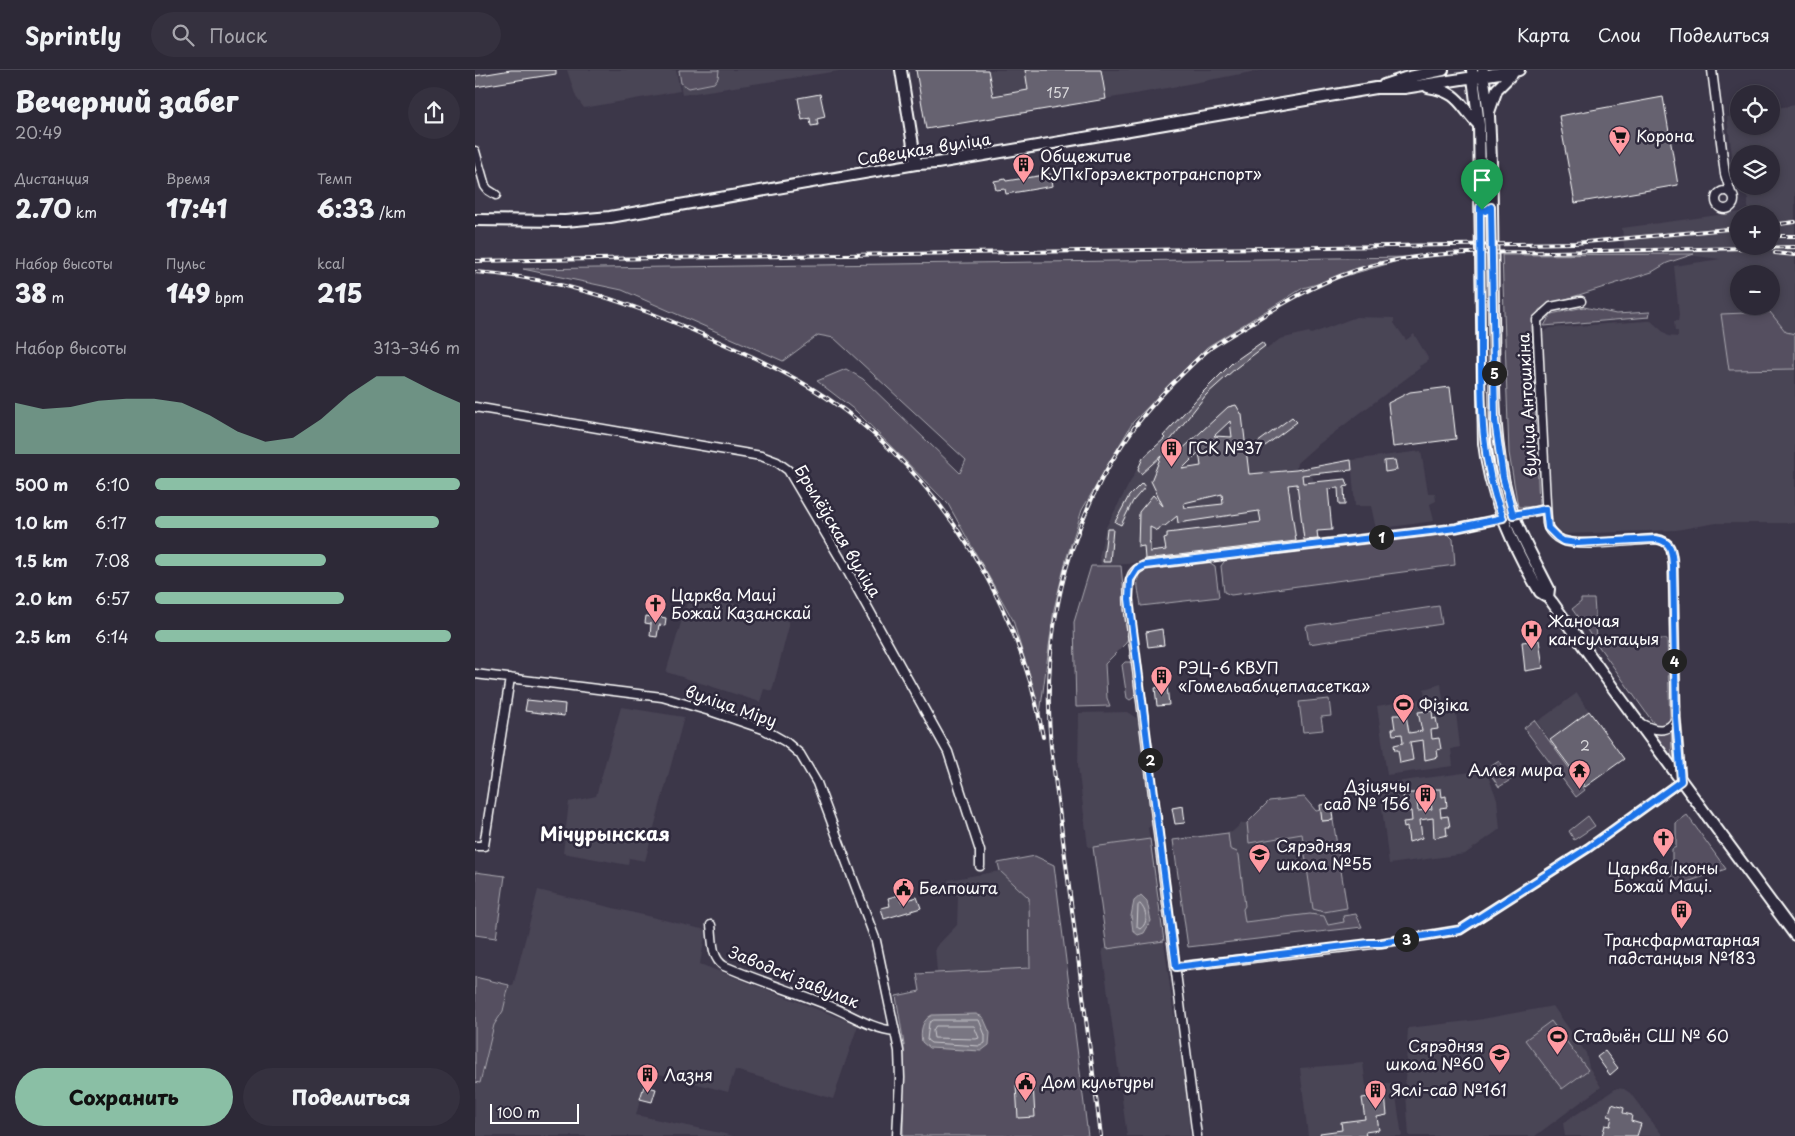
<!DOCTYPE html>
<html lang="ru">
<meta charset="utf-8">
<style>
body{margin:0;font-family:"Playpen Sans",sans-serif;background:#35313f;color:#f1f3f6;height:100vh;display:flex;flex-direction:column;font-size:19px;white-space:nowrap}
*{box-sizing:border-box;margin:0}
p{font-size:16px;color:#a7a6ad}
.icon{flex:none;width:28px;height:28px;fill:none;stroke:currentColor;stroke-width:2;stroke-linecap:round;stroke-linejoin:round}
.map{position:relative;flex:1;overflow:hidden}
.side{display:flex;flex-direction:column;background:#2d2937;width:475px}
.side>*{flex:none}
.fabs{position:absolute;left:1255px;top:15px;display:grid;gap:10px}
.fabs a{display:grid;place-items:center;width:50px;height:50px;border-radius:50%;background:#2d2937;box-shadow:0 2px 8px #0003,0 0 0 1px #484552;font-size:25px}
.scale{position:absolute;left:15px;bottom:12px;width:89px;box-sizing:border-box;padding-left:5px;border:2px solid #fff;border-top:0;font-size:14px;line-height:18px;white-space:nowrap;color:#fff;-webkit-text-stroke:4px #2f2a3d;paint-order:stroke}
.pin{position:absolute;display:grid;place-items:center;width:42px;height:42px;color:#fff;margin:-51px -21px;border-radius:50% 50% 50% 0;rotate:-45deg;box-shadow:0 0 5px #0007}
.pin .icon{rotate:45deg}
.km{position:absolute;width:25px;height:25px;margin:-12px;border-radius:50%;background:#222;color:#fff;font-size:14px;line-height:25px;text-align:center}
.round{display:grid;place-items:center;flex:none;width:52px;height:52px;border-radius:26px;background:#35313f}
.head{display:flex;align-items:center;justify-content:space-between;height:85px;padding:0 15px}
h1{font-size:28px;font-weight:800;line-height:38px}
.figures{display:grid;grid-template-columns:repeat(3,1fr);gap:8px;height:85px;padding:5px 15px}
.figures div{display:grid;align-content:center}
.figures b{font-size:25px;font-weight:800}
.figures small{font-size:14px;font-weight:400}
.figures p{font-size:14px}
.chart{height:140px;padding:10px 15px}
.chart p{display:flex;justify-content:space-between}
.chart svg{width:100%;height:90px;margin-top:5px;fill:#8abfa5;opacity:.7}
.cta{display:flex;gap:10px;margin-top:auto;padding:10px 15px}
.cta a{flex:1;height:58px;border-radius:30px;background:#8abfa5;color:#111;font-size:20px;font-weight:800;line-height:58px;text-align:center}
.cta a+a{background:#35313f;color:#f1f3f6}
ul{padding:0 15px;list-style:none;font-size:16px}
li{display:grid;grid-template-columns:80px 60px 1fr;align-items:center;height:38px}
li i{height:12px;border-radius:6px;background:#8abfa5}
header{display:flex;align-items:center;gap:30px;box-sizing:border-box;height:70px;padding:0 25px;background:#2d2937;border-bottom:1px solid #484552}
header strong{font-size:24px}
nav{display:flex;gap:28px;margin-inline-start:auto;font-size:18px}
.search{width:350px;height:45px;background:#35313f;display:flex;align-items:center;gap:12px;box-sizing:border-box;padding:0 18px;border-radius:28px;color:#a7a6ad;font-size:19px}
main{display:flex;flex:1;min-height:0}
.map>svg:first-child{display:block}
.built{fill:#494455;fill-rule:evenodd}
.green{fill:#555060;stroke:#aaa8b0}
.water{fill:#797682;stroke:#afadb4}
.lines{fill:none;stroke-linecap:round;stroke-linejoin:round}
.shore{stroke:#c9c8cd;stroke-width:1}
.building{fill:#666270;stroke:#fff;fill-rule:evenodd}
.minor-casing{stroke:#fff;stroke-width:11}
.major-casing{stroke:#fff;stroke-width:14}
.minor{stroke:#2f2a3d;stroke-width:8}
.major{stroke:#2f2a3d;stroke-width:10}
.rail-casing{stroke:#fff;stroke-width:4}
.rail{stroke:#2f2a3d;stroke-width:2;stroke-dasharray:5.5;stroke-linecap:butt}
.route-casing{stroke:#fff;stroke-width:10}
.route{stroke:#1a73e8;stroke-width:6}
.labels{text-anchor:middle;stroke-width:5;stroke-linejoin:round;paint-order:stroke}
.number-label{font-size:14px;fill:#d9d8db}
.poi-label{font-size:16px;fill:#fff;stroke:#2f2a3d;text-anchor:start}
.street-label{font-size:16px;fill:#fff;stroke:#2f2a3d}
.quarter-label{font-size:19px;font-weight:bold;fill:#fff;stroke:#2f2a3d}
</style>
<header>
<strong>Sprintly</strong>
<div class="search"><svg class="icon" aria-label="search" viewBox="0 0 24 24"><circle cx="10" cy="10" r="6"/><path d="M15 15l6 6"/></svg>Поиск</div>
<nav><a>Карта</a><a>Слои</a><a>Поделиться</a></nav>
</header>
<main>
<section class="side">
<div class="head"><div><h1>Вечерний забег</h1><p>20:49</p></div><a class="round"><svg class="icon" aria-label="share" viewBox="0 0 24 24"><path d="M12 15V3M7 8l5-5 5 5M5 13v7h14v-7"/></svg></a></div>
<div class="figures">
<div><p>Дистанция</p><b>2.70<small> km</small></b></div>
<div><p>Время</p><b>17:41</b></div>
<div><p>Темп</p><b>6:33<small> /km</small></b></div>
</div>
<div class="figures">
<div><p>Набор высоты</p><b>38<small> m</small></b></div>
<div><p>Пульс</p><b>149<small> bpm</small></b></div>
<div><p>kcal</p><b>215</b></div>
</div>
<div class="chart"><p><span>Набор высоты</span>313–346 m</p>
<svg viewBox="0 0 160 44" preserveAspectRatio="none"><path d="M0 44V19L10 22L20 21L30 18L40 17L50 17L60 19L70 25L80 33L90 38L100 36L110 27L120 15L130 6L140 6L150 13L160 19V44z"/></svg>
</div>
<ul>
<li><b>500 m</b>6:10<i style="width:100%"></i></li>
<li><b>1.0 km</b>6:17<i style="width:93%"></i></li>
<li><b>1.5 km</b>7:08<i style="width:56%"></i></li>
<li><b>2.0 km</b>6:57<i style="width:62%"></i></li>
<li><b>2.5 km</b>6:14<i style="width:97%"></i></li>
</ul>
<div class="cta"><a>Сохранить</a><a>Поделиться</a></div>
</section>
<div class="map">
<svg width="1320" height="1066" viewBox="0 0 1320 1066">
<rect width="100%" height="100%" fill="#3c3749"/>
<filter id="ink" filterUnits="userSpaceOnUse"><feTurbulence type="fractalNoise" baseFrequency=".02" numOctaves="2"/><feDisplacementMap in="SourceGraphic" scale="10" xChannelSelector="R" yChannelSelector="G"/><feConvolveMatrix kernelMatrix="1 2 1 2 8 2 1 2 1" color-interpolation-filters="sRGB"/></filter>
<g filter="url(#ink)">
<path class="built" d="M92,0H201L205,21L109,38L101,27Z
M203,0H370L207,25Z
M513,0H787L671,22L520,48Z
M1320,35V453H1242L1201,460L1090,464L1082,462L1075,455L1066,264L1075,258L1171,251H1176L1193,266L1203,267V261H1200L1199,251H1203L1204,245L1199,196L1245,189L1204,184L1150,186L1147,158L1273,141V128L1261,116L1252,47L1264,45V56H1296V39ZM1264,84H1296V116H1264ZM1264,144H1296V176H1264ZM1264,204H1296V236H1264Z
M881,247L919,248V253L931,270L939,264L953,288L952,292L944,296L945,298L840,377L822,393L821,399L833,397L838,408L843,471L667,491L653,494L626,495L624,487L630,459L668,388L690,369L688,366L728,322L757,293L787,272L792,279L805,269L834,262L836,264Z
M946,381L953,423H960L961,431L955,434L959,451L901,459L896,436H880L876,390Z
M216,520L313,551L314,556L297,621L289,619L285,632L191,602Z
M966,614L970,644L981,643L985,677L976,679L978,696L912,705L902,636L950,628L949,619Z
M1102,623L1114,641L1075,670L1062,652Z
M146,637L209,647L170,791L154,788L153,795L88,783L94,732L121,726Z
M652,642L663,649L677,755L673,758L675,769L699,946H701L715,1052L714,1060L716,1066H652L627,879L632,878L618,777H613L603,696L604,643Z
M1004,701L1013,706L1022,729L1025,759L990,784L914,794L904,714Z
M829,727L841,741L846,740L847,751L858,750L875,858L713,877L698,770L757,762L767,753H772L794,731Z
M525,801L554,828L555,898L462,902L460,878L482,855L483,826L475,824L473,810Z
M63,820L231,860L225,894L383,955L358,1029L260,1000L253,1022L173,1001L161,1045L259,1066H0V1012H5L19,955L28,941L34,915L38,916Z
M1078,936L1111,983L1114,997L1126,1017L1060,1066H934L930,1011L933,958L1002,950Z
M888,993L891,1016L919,1013L927,1066H833L825,998Z
M1142,1018L1149,1019L1155,1023L1188,1066H1090L1088,1053Z"/>
<path class="green" d="M204,0H244L243,8L239,13L214,18L206,13Z
M1219,184L1192,193L1177,202L1072,235L1064,240L1057,256L1064,437H1043L1034,383L1027,185Z
M937,187L828,218L732,277L658,352L607,440L591,490L579,539L565,644L538,550L473,434L381,341L342,311L371,299L388,309L485,403L491,390L359,268L343,265L308,291L147,220L48,199Z
M1109,237L1141,244L1175,242L1174,247L1069,256L1076,244Z
M1295,242L1311,262L1320,264V299L1254,300L1246,244Z
M973,464L978,469L980,495L756,525L749,522L746,496L751,489Z
M734,492L740,496L744,527L666,536C665,525 658,507 668,500Z
M616,496H646L653,568L651,573L630,594L632,628L635,636L601,637L599,552Z
M1106,529H1119L1122,569H1192L1195,651L1192,655L1182,658L1097,539L1106,532Z
M964,536L967,554L834,574L831,556Z
M650,592H655L658,595L661,626L655,630L652,628L647,595Z
M854,629L856,646L846,647L848,660L828,662L824,632Z
M1059,650L1110,720L1101,727L1049,658Z
M1196,659L1197,687L1177,660Z
M1024,691L1037,709L1024,717L1012,699Z
M829,727L841,741L846,740L847,751L858,750L872,838L849,842L838,839L827,764L774,773L772,753L794,731Z
M1212,745L1251,799L1197,817V779L1201,777V753Z
M1113,746L1120,756L1099,770L1094,761Z
M753,763L755,779L762,782L764,785L770,836L768,839L770,852L835,844L849,846L853,855L869,852L868,846L881,844L887,857L713,877L698,770Z
M675,769L689,871L632,879L618,777Z
M560,786L579,795L613,1066H428L429,975L421,926L445,921L442,904L555,898L554,828L525,801L523,793Z
M0,802L30,806L21,868L0,865Z
M0,907L34,915L28,941L19,955L5,1013L0,1012Z
M1076,951L1113,1000L1087,1019L1050,970Z"/>
<path class="water" d="M666,825L672,831L676,851L669,863L663,865L658,861L656,846L659,831Z
M457,945L501,944L508,947L515,963L514,975L506,981L454,978L447,972C445,961 447,950 457,945Z"/>
<g class="lines">
<path class="shore" d="M665,834C672,841 674,853 665,859L662,857L663,836Z
M459,950H504L510,965V973L505,976L456,973L452,970L454,953Z
M461,956H499L504,968L501,969L459,968L458,961Z"/>
</g>
<path class="building" d="M36,0H81V4L0,17V6Z
M441,0H513L518,26L553,20L550,0H626L631,29L451,59Z
M345,24L350,47L342,49L343,55L336,56L335,48L327,50L323,28Z
M1188,27L1203,115L1100,133L1084,46Z
M576,104L578,116L531,124L530,119L521,120L519,111L530,109L531,111Z
M787,272L790,276L761,298L731,325L694,372L702,384L753,337L761,335L767,345L774,404L821,400L876,390L877,400L827,405L828,413L871,409L873,416L869,417L870,435H864L863,418L853,419L857,460L842,461L843,469L829,470L822,414L813,415L821,471L670,489L669,476L663,477L664,442L678,425L688,436L676,411L686,386L666,404L663,399L668,388L690,368L688,366L728,322L757,293ZM755,351L757,367L739,366ZM724,382L726,396L707,399ZM747,424L748,434L710,438L709,433ZM784,441L786,452L692,463V468L689,469L691,480L675,482V472L673,473L675,471V457L683,461L687,456H690L702,446L703,453Z
M975,317L981,369L918,377L913,333L935,322Z
M817,347L822,352L786,379L782,373Z
M920,390L922,400L910,402L909,391Z
M667,413L670,417L658,431L646,455L640,452L654,426Z
M632,459H638L635,492H628Z
M178,539L185,540V547L191,548L190,556L184,555L182,567L175,566L176,554L170,553L171,546L177,547Z
M687,559L689,575L673,577L671,562Z
M1064,570L1068,598L1050,601L1047,572Z
M692,616L694,635L682,636L680,618Z
M52,630L90,634L89,646L50,641Z
M952,641H957L958,649L961,648L963,659L956,660L957,669L964,668L966,679L962,680L963,687L950,690L948,670L935,672L938,690L925,693L923,680H920L919,675L928,673L927,664L918,665L917,659H920L918,645H931L934,663L947,661L943,642Z
M1114,641L1149,689L1110,717L1075,670Z
M961,719H966L967,727L971,726L972,737L965,738L966,747L973,746L975,757H971L972,765L959,768L958,748L945,750L947,768L934,772L932,757L929,758L928,752L937,751L936,741L928,743L927,737H929L928,723H941L943,741L957,739L953,720Z
M856,733L858,750L847,751L845,735Z
M708,736L710,753L700,754L697,738Z
M424,825L426,832L442,827L446,838L409,849L406,838L415,836L413,828Z
M1130,981L1143,998L1135,1005L1122,987Z
M558,1014L560,1047L543,1048L541,1015Z
M169,1016L181,1019L177,1032L165,1029Z
M910,1025L912,1045L902,1047L904,1060L890,1062L891,1066H846L845,1063L867,1060L866,1052L890,1049L887,1028Z
M1137,1034L1149,1038L1148,1043L1157,1045L1156,1051L1166,1054L1162,1066H1127L1130,1055L1135,1056L1137,1047L1133,1046Z"/>
<g class="lines">
<defs>
<path id="minor" d="M1237,0L1250,104L1256,123
M0,81L10,116L13,120L21,125
M1241 130a9 9 0 1 1 18 0a9 9 0 1 1-18 0Z
M0,337L286,386L302,392L313,400L368,493L473,682L505,781V796
M0,604L187,627L238,642L288,659L311,672L325,684L342,713L401,871L424,981L425,1008L422,1066
M1165,653C1178,660 1194,665 1201,648
M0,776H9L35,608
M236,855C238,870 236,888 249,896C284,911 320,922 355,936C377,945 397,959 420,961
M701,897L906,873L985,860L1113,778L1206,711L1201,648L1198,496C1197,482 1197,471 1181,469C1159,470 1105,478 1087,470C1079,467 1073,460 1072,453L1062,250L1076,237L1106,231
M722,1066L660,584C658,564 649,527 656,508C658,501 663,498 670,495L981,458L1071,439"/>
<path id="major" d="M426,0L441,94
M997,0L1004,55L1009,373C1015,427 1037,476 1065,522L1073,527L1077,532L1138,618L1320,865
M1008,1C1009,16 1013,31 1014,46C1018,111 1017,175 1018,240C1019,303 1016,367 1033,429C1042,460 1059,489 1074,519L1073,527
M909,15L930,8L968,0
M953,17C984,22 984,34 1003,54
M1014,42L1022,19L1040,1
M0,150L90,151L135,147L441,94L462,93L901,18H929L1044,0"/>
</defs>
<use href="#minor" class="minor-casing"/>
<use href="#major" class="major-casing"/>
<use href="#minor" class="minor"/>
<use href="#major" class="major"/>
<defs>
<path id="rail" d="M1296,155L1320,152
M1296,166H1320
M1300,183L1320,185
M0,191L1100,173L1264,158
M0,202C77,207 147,230 217,260C263,280 310,300 352,328C464,403 545,535 568,667
M626,1066L576,677C564,544 602,408 698,313C711,301 723,287 737,277C750,268 765,260 778,252C817,227 861,203 907,193C962,180 1021,183 1076,182C1158,180 1239,178 1320,177"/>
</defs>
<use href="#rail" class="rail-casing"/>
<use href="#rail" class="rail"/>
</g>
</g>
<g class="lines" filter="url(#ink)">
<defs>
<path id="route" d="M1005,137L1010,141L1016,137L1020,351L1028,407L1038,445L1071,439L1073,458L1082,467L1088,471L1102,473L1181,469C1197,471 1197,482 1198,496L1201,648L1206,711L1113,778L985,860L906,873H894L701,897L654,529L655,510L662,499L670,495L981,458L1028,448C1005,391 1006,332 1006,271C1006,226 1005,182 1005,137Z"/>
</defs>
<use href="#route" class="route-casing"/>
<use href="#route" class="route"/>
</g>
<defs>
<symbol id="supermarket-pin" viewBox="-11 -11 22 30"><path d="M0 17L-7.5 6A9.5 9.5 0 1 1 7.5 6Z" fill="#ff9aa2" stroke="#2f2a3d"/><path d="M-6-5.5h2.5l.6 2H6L4.5 2H-2.5L-4.4-4H-6ZM-1.5 3.2a1.3 1.3 0 1 0 .1 0ZM3 3.2a1.3 1.3 0 1 0 .1 0Z" fill="#111"/></symbol>
<symbol id="building-pin" viewBox="-11 -11 22 30"><path d="M0 17L-7.5 6A9.5 9.5 0 1 1 7.5 6Z" fill="#ff9aa2" stroke="#2f2a3d"/><path d="M-4-6H4V6H1V3H-1V6H-4ZM-2.5-4.3h1.7v1.8h-1.7ZM.8-4.3h1.7v1.8H.8ZM-2.5-1h1.7V.8h-1.7ZM.8-1h1.7V.8H.8Z" fill="#111"/></symbol>
<symbol id="church-pin" viewBox="-11 -11 22 30"><path d="M0 17L-7.5 6A9.5 9.5 0 1 1 7.5 6Z" fill="#ff9aa2" stroke="#2f2a3d"/><path d="M-1.2-6h2.4v3.5h3.3v2.4h-3.3V6h-2.4V-.1h-3.3v-2.4h3.3Z" fill="#111"/></symbol>
<symbol id="hospital-pin" viewBox="-11 -11 22 30"><path d="M0 17L-7.5 6A9.5 9.5 0 1 1 7.5 6Z" fill="#ff9aa2" stroke="#2f2a3d"/><path d="M-5-5h3v3.5h4V-5h3V5h-3V1.5h-4V5h-3Z" fill="#111"/></symbol>
<symbol id="stadium-pin" viewBox="-11 -11 22 30"><path d="M0 17L-7.5 6A9.5 9.5 0 1 1 7.5 6Z" fill="#ff9aa2" stroke="#2f2a3d"/><path d="M0-5a6.5 5 0 1 0 0 10a6.5 5 0 1 0 0-10ZM-3.5-1.8h7v3.6h-7Z" fill="#111"/></symbol>
<symbol id="temple-pin" viewBox="-11 -11 22 30"><path d="M0 17L-7.5 6A9.5 9.5 0 1 1 7.5 6Z" fill="#ff9aa2" stroke="#2f2a3d"/><path d="M0-6L5-2H3V0L6.5 2.5H4V6H1.5V3h-3V6H-4V2.5H-6.5L-3 0V-2H-5Z" fill="#111"/></symbol>
<symbol id="school-pin" viewBox="-11 -11 22 30"><path d="M0 17L-7.5 6A9.5 9.5 0 1 1 7.5 6Z" fill="#ff9aa2" stroke="#2f2a3d"/><path d="M0-5L7-2L0 1L-7-2ZM-4 1L0 2.5L4 1V4Q0 6-4 4Z" fill="#111"/></symbol>
<symbol id="civic-pin" viewBox="-11 -11 22 30"><path d="M0 17L-7.5 6A9.5 9.5 0 1 1 7.5 6Z" fill="#ff9aa2" stroke="#2f2a3d"/><path d="M-.6-6.5H3V-4.5H.6V-3L4-1V1h2V6H-6V1h2V-1L-.6-3ZM-1.2 2.5V6h2.4V2.5Z" fill="#111"/></symbol>
</defs>
<g fill-rule="evenodd">
<use href="#supermarket-pin" x="1132" y="54" width="25" height="34"/>
<use href="#building-pin" x="536" y="82" width="25" height="34"/>
<use href="#building-pin" x="684" y="366" width="25" height="34"/>
<use href="#church-pin" x="168" y="522" width="25" height="34"/>
<use href="#hospital-pin" x="1044" y="548" width="25" height="34"/>
<use href="#building-pin" x="674" y="594" width="25" height="34"/>
<use href="#stadium-pin" x="916" y="622" width="25" height="34"/>
<use href="#temple-pin" x="1092" y="688" width="25" height="34"/>
<use href="#building-pin" x="938" y="712" width="25" height="34"/>
<use href="#church-pin" x="1176" y="756" width="25" height="34"/>
<use href="#school-pin" x="772" y="772" width="25" height="34"/>
<use href="#civic-pin" x="416" y="806" width="25" height="34"/>
<use href="#building-pin" x="1194" y="828" width="25" height="34"/>
<use href="#stadium-pin" x="1070" y="954" width="25" height="34"/>
<use href="#school-pin" x="1012" y="972" width="25" height="34"/>
<use href="#building-pin" x="160" y="992" width="25" height="34"/>
<use href="#civic-pin" x="538" y="1000" width="25" height="34"/>
<use href="#building-pin" x="888" y="1008" width="25" height="34"/>
</g>
<g class="labels">
<g class="number-label">
<text x="583" y="28">157</text>
<text x="1110" y="681">2</text>
</g>
<g class="poi-label">
<text x="1161" y="72">Корона</text>
<text x="565" y="92">Общежитие<tspan x="565" dy="18">КУП«Горэлектротранспорт»</tspan></text>
<text x="713" y="384">ГСК №37</text>
<text x="196" y="531">Царква Маці<tspan x="196" dy="18">Божай Казанскай</tspan></text>
<text x="1073" y="557">Жаночая<tspan x="1073" dy="18">кансультацыя</tspan></text>
<text x="703" y="604">РЭЦ-6 КВУП<tspan x="703" dy="18">«Гомельаблцепласетка»</tspan></text>
<text x="944" y="641">Фізіка</text>
<text x="1088" y="706" text-anchor="end">Аллея мира</text>
<text x="935" y="722" text-anchor="end">Дзіцячы<tspan x="935" dy="18">сад № 156</tspan></text>
<text x="801" y="782">Сярэдняя<tspan x="801" dy="18">школа №55</tspan></text>
<text x="1188" y="804" text-anchor="middle">Царква Іконы<tspan x="1188" dy="18">Божай Маці.</tspan></text>
<text x="444" y="824">Белпошта</text>
<text x="1207" y="876" text-anchor="middle">Трансфарматарная<tspan x="1207" dy="18">падстанцыя №183</tspan></text>
<text x="1098" y="972">Стадыён СШ № 60</text>
<text x="1009" y="982" text-anchor="end">Сярэдняя<tspan x="1009" dy="18">школа №60</tspan></text>
<text x="189" y="1011">Лазня</text>
<text x="567" y="1018">Дом культуры</text>
<text x="916" y="1026">Яслі-сад №161</text>
</g>
<g class="street-label">
<text transform="translate(449 79) rotate(-9)" y="6">Савецкая вуліца</text>
<text transform="translate(1052 335) rotate(-93)" y="6">вуліца Антошкіна</text>
<text transform="translate(363 461) rotate(59)" y="6">Брылёўская вуліца</text>
<text transform="translate(256 636) rotate(19)" y="6">вуліца Міру</text>
<text transform="translate(319 907) rotate(22)" y="6">Заводскі завулак</text>
</g>
<g class="quarter-label">
<text x="130" y="771">Мічурынская</text>
</g>
</g>
</svg>
<div class="fabs">
<a><svg class="icon" aria-label="locate" viewBox="0 0 24 24"><circle cx="12" cy="12" r="6"/><path d="M12 2v4M12 18v4M2 12h4M18 12h4"/></svg></a>
<a><svg class="icon" aria-label="layers" viewBox="0 0 24 24"><path d="M12 4l9 5-9 5-9-5zM3 14l9 5 9-5"/></svg></a>
<a>+</a>
<a>−</a>
</div>
<div class="scale">100 m</div>
<div class="pin" style="left:1007px;top:140px;background:#1e9e55"><svg class="icon" aria-label="arrive" viewBox="0 0 24 24"><path d="M6 21V4h12l-3 4 3 4H6"/></svg></div>
<b class="km" style="left:906px;top:467px">1</b>
<b class="km" style="left:675px;top:690px">2</b>
<b class="km" style="left:931px;top:869px">3</b>
<b class="km" style="left:1199px;top:591px">4</b>
<b class="km" style="left:1019px;top:303px">5</b>
</div>
</main>
